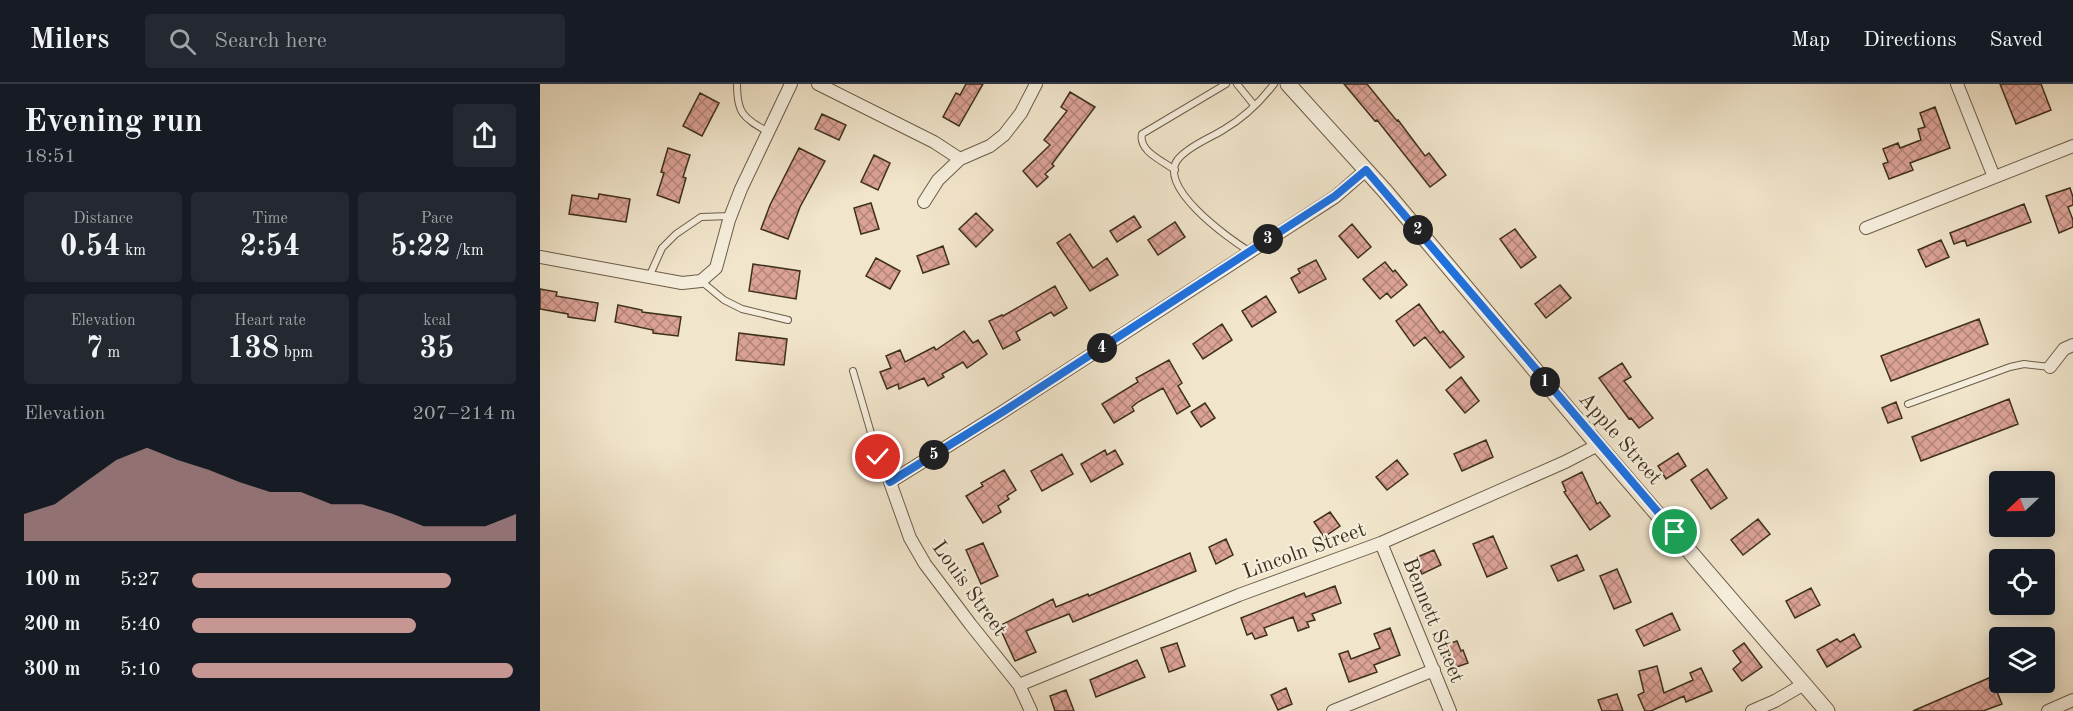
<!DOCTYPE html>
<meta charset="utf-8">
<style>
body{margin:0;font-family:"Old Standard TT",serif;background:#242831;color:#f1f3f6;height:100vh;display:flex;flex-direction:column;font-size:22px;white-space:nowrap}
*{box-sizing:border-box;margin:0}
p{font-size:20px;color:#9ea1a6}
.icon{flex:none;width:33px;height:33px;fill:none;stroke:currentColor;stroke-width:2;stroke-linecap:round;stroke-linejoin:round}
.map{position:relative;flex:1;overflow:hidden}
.side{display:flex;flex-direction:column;background:#171b24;width:540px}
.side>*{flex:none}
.needle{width:39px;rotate:248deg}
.tools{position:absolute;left:1449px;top:387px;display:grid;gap:12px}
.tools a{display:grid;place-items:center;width:66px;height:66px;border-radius:6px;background:#171b24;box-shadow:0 3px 15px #0003;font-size:30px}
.pin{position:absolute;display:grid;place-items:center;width:51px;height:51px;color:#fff;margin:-26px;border:3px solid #fff;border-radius:50%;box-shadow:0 2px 6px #0007}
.km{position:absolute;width:30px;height:30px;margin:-15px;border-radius:50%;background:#222;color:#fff;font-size:16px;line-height:30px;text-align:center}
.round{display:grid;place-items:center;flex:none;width:63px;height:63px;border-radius:6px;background:#242831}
.headline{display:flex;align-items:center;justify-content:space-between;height:102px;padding:0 24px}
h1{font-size:33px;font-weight:800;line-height:45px}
.figures{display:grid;grid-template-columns:repeat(3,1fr);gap:9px;height:102px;padding:6px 24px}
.figures div{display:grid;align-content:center;border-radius:6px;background:#242831;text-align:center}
.figures b{font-size:30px;font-weight:800}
.figures small{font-size:16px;font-weight:400}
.figures p{font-size:16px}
.chart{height:168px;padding:12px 24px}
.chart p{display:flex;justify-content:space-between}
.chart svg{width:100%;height:108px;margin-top:6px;fill:#c59692;opacity:.7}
ul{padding:0 24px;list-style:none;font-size:20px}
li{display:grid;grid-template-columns:96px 72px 1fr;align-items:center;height:45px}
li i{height:15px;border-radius:8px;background:#c59692}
header{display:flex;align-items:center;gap:36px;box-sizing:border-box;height:84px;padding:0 30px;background:#171b24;border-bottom:2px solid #363941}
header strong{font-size:28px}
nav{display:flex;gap:33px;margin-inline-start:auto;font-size:21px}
.search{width:420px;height:54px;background:#242831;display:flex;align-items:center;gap:15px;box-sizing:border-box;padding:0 21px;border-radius:6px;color:#9ea1a6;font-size:22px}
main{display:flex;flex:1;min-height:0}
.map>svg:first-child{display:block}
.building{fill:url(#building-cross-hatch);stroke:#3e301d;stroke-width:1.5}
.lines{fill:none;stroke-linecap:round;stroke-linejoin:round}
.service-casing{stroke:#6b5d48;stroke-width:8}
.minor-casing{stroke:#6b5d48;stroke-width:14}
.tertiary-casing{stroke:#6b5d48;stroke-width:17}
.service{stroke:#f6eedd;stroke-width:6}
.minor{stroke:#f6eedd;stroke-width:12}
.tertiary{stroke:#f6eedd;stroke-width:15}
.route-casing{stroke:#fff;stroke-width:12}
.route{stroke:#1a73e8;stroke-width:8}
.labels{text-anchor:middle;stroke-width:4.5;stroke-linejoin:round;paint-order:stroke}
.street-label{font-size:21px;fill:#3e301d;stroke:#f6eedd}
</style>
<header>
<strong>Milers</strong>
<div class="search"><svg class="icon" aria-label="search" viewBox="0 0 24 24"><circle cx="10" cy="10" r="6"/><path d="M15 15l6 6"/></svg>Search here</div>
<nav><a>Map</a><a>Directions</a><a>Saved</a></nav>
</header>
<main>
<section class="side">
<div class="headline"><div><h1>Evening run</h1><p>18:51</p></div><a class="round"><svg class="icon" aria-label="share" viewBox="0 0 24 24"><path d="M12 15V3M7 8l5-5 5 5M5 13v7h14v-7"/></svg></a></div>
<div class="figures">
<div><p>Distance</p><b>0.54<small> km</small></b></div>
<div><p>Time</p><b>2:54</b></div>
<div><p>Pace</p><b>5:22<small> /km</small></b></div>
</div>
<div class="figures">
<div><p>Elevation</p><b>7<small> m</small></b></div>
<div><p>Heart rate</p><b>138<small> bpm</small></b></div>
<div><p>kcal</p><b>35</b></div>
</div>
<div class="chart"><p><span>Elevation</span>207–214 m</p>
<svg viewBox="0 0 160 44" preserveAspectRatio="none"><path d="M0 44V33L10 29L20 20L30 11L40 6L50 11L60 15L70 20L80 24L90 24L100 29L110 29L120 33L130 38L140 38L150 38L160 33V44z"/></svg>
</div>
<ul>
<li><b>100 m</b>5:27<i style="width:80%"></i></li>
<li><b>200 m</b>5:40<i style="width:69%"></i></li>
<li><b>300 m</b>5:10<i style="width:99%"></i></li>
</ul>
</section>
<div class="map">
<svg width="1533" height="627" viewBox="0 0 1533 627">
<defs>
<pattern id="building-cross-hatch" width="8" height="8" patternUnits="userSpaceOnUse" patternTransform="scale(1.5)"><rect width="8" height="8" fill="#dba296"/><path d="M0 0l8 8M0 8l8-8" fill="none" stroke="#b3847a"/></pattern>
</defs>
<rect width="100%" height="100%" fill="#f1e5cb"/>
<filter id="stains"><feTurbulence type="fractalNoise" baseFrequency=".00333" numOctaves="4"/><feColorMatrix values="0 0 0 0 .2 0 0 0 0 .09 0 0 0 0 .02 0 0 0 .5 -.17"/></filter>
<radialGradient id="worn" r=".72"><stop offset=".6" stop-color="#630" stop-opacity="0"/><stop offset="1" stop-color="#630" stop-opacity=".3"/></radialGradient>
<path class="building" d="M426,0H443L419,42L403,33L416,9L420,11Z
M804,0H827L857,37L858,36L885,72L889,69L906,91L890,103L837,36L835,37Z
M1460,0H1501L1511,26L1476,40Z
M530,8L555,23L512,80L514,82L505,90L508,93L497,103L483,87L510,61L504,56L527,27L521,23Z
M160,9L179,19L162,52L143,42Z
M1395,23L1410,64L1370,79L1373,86L1349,95L1343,80L1348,78L1343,65L1358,59L1360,64L1381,56L1378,45L1385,43L1380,29Z
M282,30L306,41L299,56L275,45Z
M128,64L150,71L143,93L146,94L139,119L117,111L124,89L121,88Z
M259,64L285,77L260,123L248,155L221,145L230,121Z
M334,71L350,79L338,106L321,98Z
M1530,104L1533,113V121L1528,123L1533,136V143L1519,149L1506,112Z
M59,110L90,115L86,138L29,130L32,111L58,115Z
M331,119L339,145L321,150L314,124Z
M1484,120L1491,138L1427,162L1425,156L1414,160L1410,149Z
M436,129L453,146L436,163L419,145Z
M594,132L601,143L577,158L570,147Z
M635,138L645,153L618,171L608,156Z
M812,140L831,163L818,174L799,152Z
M975,145L996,173L981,184L960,155Z
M530,150L553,184L567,174L578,191L550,207L517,159Z
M1401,156L1409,173L1386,183L1378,166Z
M403,162L409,180L383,189L377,172Z
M336,174L360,187L350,205L326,192Z
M776,176L786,195L759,209L751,194L760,189L758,185Z
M845,178L853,188L855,186L867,201L851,214L847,209L840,215L823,195Z
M213,180L260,187L256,215L209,207Z
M1020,201L1031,214L1006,234L995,220Z
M515,202L527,224L514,232L511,228L476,248L480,256L463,265L449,237L462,231L463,232Z
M0,205L17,208L16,212L58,219L55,237L28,233V230L0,225Z
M726,212L736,228L712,243L702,227Z
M879,220L900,249L903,247L924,273L910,284L885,253L874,262L856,237Z
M78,221L102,226V228L141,233L138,252L113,249V246L75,238Z
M1439,235L1448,260L1351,297L1341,272Z
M682,240L692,256L663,275L653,260Z
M424,247L433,259L438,256L447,270L427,284L423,278L402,290L404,293L388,302L384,294L359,305L358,300L347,305L340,288L351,284L346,272L360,266L365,278L394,263L396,266Z
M199,249L247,255L244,281L196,276Z
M629,276L642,299L638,302L650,322L637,330L623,304L598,318L592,323L594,327L574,339L562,320L598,298L596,294Z
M1082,279L1091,293L1084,297L1113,334L1099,344L1091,334L1089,335L1059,294Z
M921,293L939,317L925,329L906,306Z
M1469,315L1478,340L1381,377L1372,353Z
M1356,318L1362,334L1348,339L1342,324Z
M665,319L675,334L661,343L651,328Z
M946,356L953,373L922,387L914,370Z
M565,366L567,371L575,366L583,380L551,398L541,380Z
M1138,369L1146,382L1126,395L1118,382Z
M522,370L533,390L502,407L491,387Z
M857,376L868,390L847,406L836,393Z
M1167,385L1187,414L1171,425L1151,396Z
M464,386L476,406L467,412L469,415L458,422L461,428L443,439L426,412L443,402L441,399Z
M1042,388L1057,420L1060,418L1070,432L1050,446L1024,408L1026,407L1022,398Z
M790,428L800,442L784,453L774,438Z
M1218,435L1230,450L1203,471L1191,456Z
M953,452L967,484L947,493L933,460Z
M686,455L693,471L676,480L669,463Z
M443,459L458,492L441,500L426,466Z
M894,466L901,481L882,490L875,474Z
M650,469L656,487L533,538L529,530L486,547L496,568L475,577L459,542L513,515L516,523L548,510L549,512Z
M1037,471L1044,486L1018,497L1011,482Z
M1077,485L1091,518L1074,525L1060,492Z
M795,502L801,519L772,530L775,536L767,538L769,543L758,547L753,533L724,544L727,551L715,555L712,549L707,551L701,534L764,509L766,513Z
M1271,504L1280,521L1255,534L1246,517Z
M1132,529L1140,546L1104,562L1096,546Z
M850,544L860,571L834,581L837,588L809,598L799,570L808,567L811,575L840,564L834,550Z
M1314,550L1321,563L1287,583L1277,566L1297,555L1300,558Z
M917,557L921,567L923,566L928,579L908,586L900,563Z
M637,559L645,582L629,588L621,564Z
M1204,559L1222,583L1202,597L1193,585L1201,578L1193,567Z
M597,576L605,593L556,613L550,596Z
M1117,582L1124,609L1153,596L1150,589L1161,584L1172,607L1146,618L1144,612L1111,627H1105L1098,611L1104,608L1099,587Z
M1451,593L1462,620L1443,627H1373Z
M746,604L752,620L738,626L731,611Z
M526,606L534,627H515L510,612Z
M1077,610L1083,627H1062L1058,616Z"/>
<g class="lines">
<defs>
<path id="service" d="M197,0C197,30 203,33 228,48
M697,0L714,21
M635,86C623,77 598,67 602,50L686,0
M709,167C689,155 612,100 640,73C651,61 670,54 683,46C702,35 721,17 734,0
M109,193L122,164L136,150L161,133L190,132
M161,197L184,216L202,225L248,236
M313,287L338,373L349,398
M1368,320L1470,283L1484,280L1510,283"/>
<path id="minor" d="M278,0L394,58L420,75
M1417,0L1454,93
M384,118L398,96L420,75L450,62L464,51L481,29L496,0
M1326,144L1533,62
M0,173L142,199L161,197L176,184L189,136L201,105L251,0
M1510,283L1524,265L1533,261
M841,459L910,627
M479,601L699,511L841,459L1025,378L1058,361
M491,627L479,601L431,541L385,480L370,454L350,398L464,327L795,113L826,86
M793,627L894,586
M1212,627L1235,617L1264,600
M1508,627L1533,616"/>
<path id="tertiary" d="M748,0L845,107L1058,361L1287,627"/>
</defs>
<use href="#service" class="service-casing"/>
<use href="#minor" class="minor-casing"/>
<use href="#tertiary" class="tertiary-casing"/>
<use href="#service" class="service"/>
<use href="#minor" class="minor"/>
<use href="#tertiary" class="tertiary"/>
</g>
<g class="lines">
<defs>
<path id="route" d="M338,373L350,398L464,327L795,112L826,86L1135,448"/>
</defs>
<use href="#route" class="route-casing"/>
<use href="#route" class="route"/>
</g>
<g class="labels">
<g class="street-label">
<text transform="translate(1081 354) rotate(49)" y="7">Apple Street</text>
<text transform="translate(764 466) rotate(-20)" y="7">Lincoln Street</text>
<text transform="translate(430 504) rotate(54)" y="7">Louis Street</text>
<text transform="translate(894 536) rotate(68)" y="7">Bennett Street</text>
</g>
</g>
<rect width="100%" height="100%" filter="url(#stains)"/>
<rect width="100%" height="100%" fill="url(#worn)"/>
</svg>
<div class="tools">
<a><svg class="needle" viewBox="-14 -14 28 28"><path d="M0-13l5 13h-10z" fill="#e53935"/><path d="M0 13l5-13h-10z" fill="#9ea1a6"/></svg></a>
<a><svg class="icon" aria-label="locate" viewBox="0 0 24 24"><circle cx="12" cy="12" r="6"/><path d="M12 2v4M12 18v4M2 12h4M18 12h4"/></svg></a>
<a><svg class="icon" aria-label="layers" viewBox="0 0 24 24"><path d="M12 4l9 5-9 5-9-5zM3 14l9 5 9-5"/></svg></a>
</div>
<div class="pin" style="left:1135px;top:448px;background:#1e9e55"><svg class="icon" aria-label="arrive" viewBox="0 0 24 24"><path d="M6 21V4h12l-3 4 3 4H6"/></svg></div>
<div class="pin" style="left:338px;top:373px;background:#d93025"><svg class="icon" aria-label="check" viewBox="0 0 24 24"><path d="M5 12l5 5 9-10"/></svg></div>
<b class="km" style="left:1005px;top:298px">1</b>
<b class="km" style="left:878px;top:146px">2</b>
<b class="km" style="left:728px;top:155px">3</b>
<b class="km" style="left:562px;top:264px">4</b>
<b class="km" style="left:394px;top:371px">5</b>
</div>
</main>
